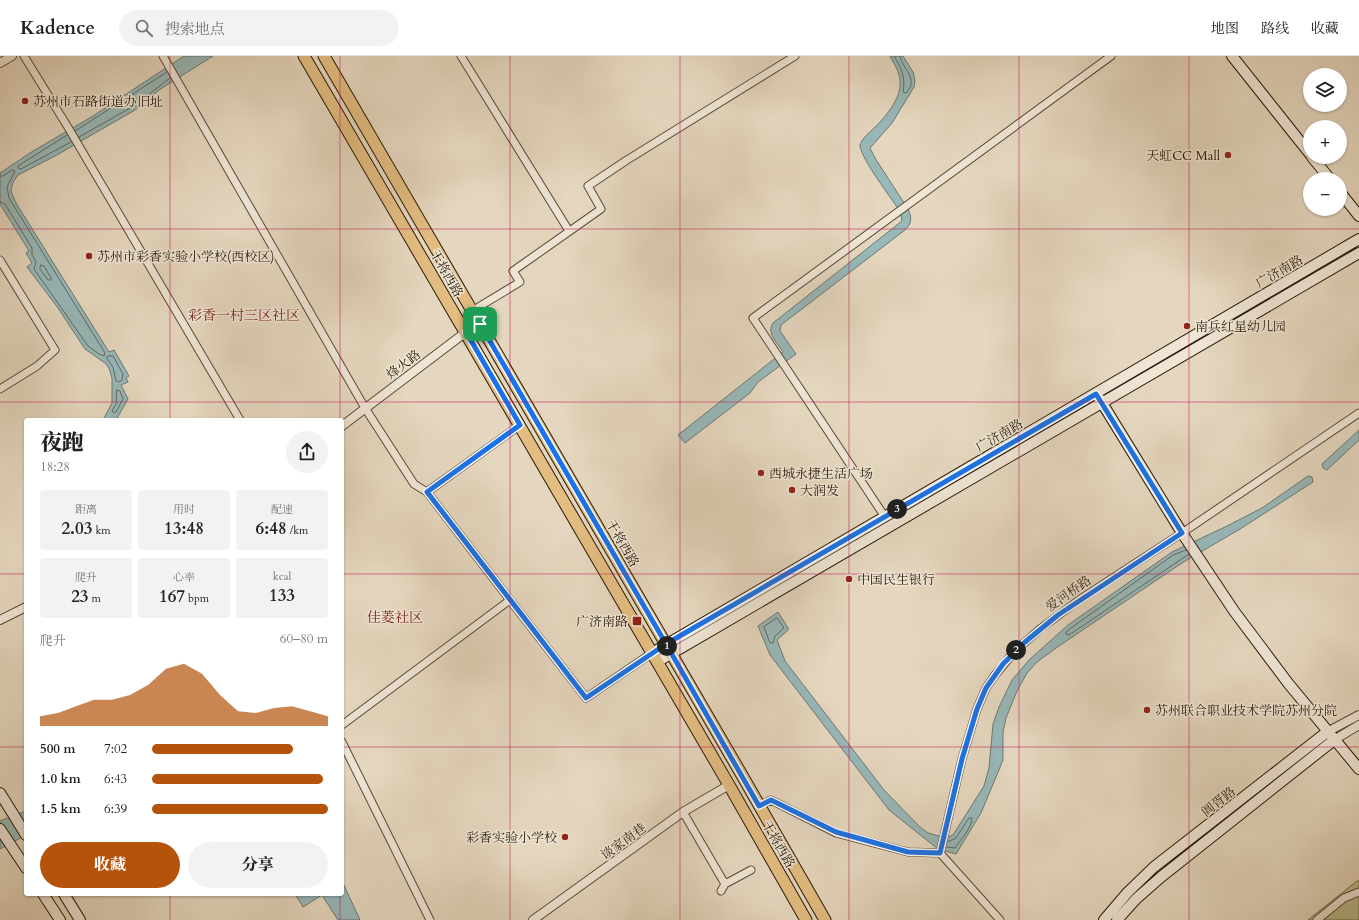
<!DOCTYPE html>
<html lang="zh">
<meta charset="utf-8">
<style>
body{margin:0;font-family:Cardo,"Noto Serif SC",serif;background:#f2f2f2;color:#202124;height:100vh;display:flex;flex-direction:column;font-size:15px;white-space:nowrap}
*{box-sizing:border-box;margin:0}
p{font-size:13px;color:#757577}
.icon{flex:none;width:22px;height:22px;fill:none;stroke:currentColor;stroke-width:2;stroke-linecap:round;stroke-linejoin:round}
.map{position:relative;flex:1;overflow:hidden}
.drawer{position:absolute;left:24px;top:362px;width:320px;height:478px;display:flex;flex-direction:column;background:#fff;border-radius:4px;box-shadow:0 1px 3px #0004}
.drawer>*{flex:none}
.fabs{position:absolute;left:1303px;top:12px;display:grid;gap:8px}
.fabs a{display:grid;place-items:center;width:44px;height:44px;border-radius:50%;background:#fff;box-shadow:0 1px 3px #0004;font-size:20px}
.pin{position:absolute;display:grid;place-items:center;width:34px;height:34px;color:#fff;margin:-17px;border-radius:8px;box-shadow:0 2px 6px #0006}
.km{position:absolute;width:20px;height:20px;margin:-10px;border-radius:50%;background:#222;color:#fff;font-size:11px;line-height:20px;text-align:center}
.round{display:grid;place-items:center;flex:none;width:42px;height:42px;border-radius:21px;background:#f2f2f2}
.head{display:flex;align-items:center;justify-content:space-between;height:68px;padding:0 16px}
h1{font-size:22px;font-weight:800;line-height:30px}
.metrics{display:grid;grid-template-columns:repeat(3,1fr);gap:6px;height:68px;padding:4px 16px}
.metrics div{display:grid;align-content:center;border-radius:4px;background:#f2f2f2;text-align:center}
.metrics b{font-size:17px;font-weight:800}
.metrics small{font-size:11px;font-weight:400}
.metrics p{font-size:11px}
.chart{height:112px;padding:8px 16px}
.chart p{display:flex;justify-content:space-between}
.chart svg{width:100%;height:72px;margin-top:4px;fill:#b45309;opacity:.7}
.action{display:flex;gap:8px;margin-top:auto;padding:8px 16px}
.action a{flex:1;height:46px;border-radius:24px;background:#b45309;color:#fff;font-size:16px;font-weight:800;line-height:46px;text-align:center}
.action a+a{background:#f2f2f2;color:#202124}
ul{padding:0 16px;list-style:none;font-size:13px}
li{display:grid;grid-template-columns:64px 48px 1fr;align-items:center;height:30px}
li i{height:10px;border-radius:5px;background:#b45309}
header{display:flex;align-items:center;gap:24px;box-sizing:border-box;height:56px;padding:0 20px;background:#fff;border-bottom:1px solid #e0e0e0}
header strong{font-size:19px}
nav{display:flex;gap:22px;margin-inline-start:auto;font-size:14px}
.search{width:280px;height:36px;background:#f2f2f2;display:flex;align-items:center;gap:10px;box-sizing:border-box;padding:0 14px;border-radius:22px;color:#757577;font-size:15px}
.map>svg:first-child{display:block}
.green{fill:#babd8e;stroke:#726c4a}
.water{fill:#98b8b9;stroke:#6c7972}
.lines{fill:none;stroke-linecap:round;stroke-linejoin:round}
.shore{stroke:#606a60;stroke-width:1}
.minor-casing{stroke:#584a35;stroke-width:9}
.tertiary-casing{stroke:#584a35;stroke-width:10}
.secondary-casing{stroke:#291b07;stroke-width:12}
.primary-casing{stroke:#291b07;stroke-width:13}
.minor{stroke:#eee5d5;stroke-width:7}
.tertiary{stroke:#eee5d5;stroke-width:8}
.secondary{stroke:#eee5d5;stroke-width:10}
.primary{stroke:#e2bc80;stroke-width:11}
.route-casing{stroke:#fff;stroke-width:8}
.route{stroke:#1a73e8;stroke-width:5}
.grid{fill:none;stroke:#c2185b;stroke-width:1;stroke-opacity:0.55}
.poi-dot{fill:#8f2418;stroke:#eee5d5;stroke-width:1.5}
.labels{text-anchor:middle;stroke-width:3;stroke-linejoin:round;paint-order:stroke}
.poi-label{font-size:13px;fill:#291b07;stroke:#eee5d5;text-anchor:start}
.street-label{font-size:13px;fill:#291b07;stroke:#eee5d5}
.neighbourhood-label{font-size:14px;fill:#7a1f14;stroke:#eee5d5}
</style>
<header>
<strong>Kadence</strong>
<div class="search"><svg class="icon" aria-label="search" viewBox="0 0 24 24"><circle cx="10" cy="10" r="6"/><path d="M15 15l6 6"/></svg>搜索地点</div>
<nav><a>地图</a><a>路线</a><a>收藏</a></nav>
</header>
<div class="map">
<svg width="1359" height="864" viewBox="0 0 1359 864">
<rect width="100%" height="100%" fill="#e5d7bf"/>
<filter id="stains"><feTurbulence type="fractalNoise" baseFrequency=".005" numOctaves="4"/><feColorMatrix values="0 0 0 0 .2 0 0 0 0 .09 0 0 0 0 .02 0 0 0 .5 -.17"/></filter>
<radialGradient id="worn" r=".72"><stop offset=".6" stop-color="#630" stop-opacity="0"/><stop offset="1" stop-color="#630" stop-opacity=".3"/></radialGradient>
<path class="green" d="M1357,825H1359V864H1308Z"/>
<path class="water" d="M184,0H213L159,34L135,54L55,100L18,119L13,126L11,134L12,138L16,147L109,296L114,294L129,320L126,322L128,326L121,329L128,343L116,364H103L112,347V322L109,312L105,307L85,293L58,252L27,211L32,207L26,197L29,195L0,148V117L33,95L93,60Z
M890,0H903L913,16L915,24L914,31L892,67L870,92L875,102L908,153C912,162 912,167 905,174L781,269L780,275L796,298L758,326L750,337L685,387L678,379L783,296C778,287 766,278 773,267L902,165L901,159L899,154C890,140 863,106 860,90C861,83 868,78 873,73C884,63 902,42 900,26C900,16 894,8 890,0Z
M1359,374V384L1327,414L1323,412L1322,408Z
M1308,420L1312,421L1313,426L1240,473L1182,507L1056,592L1037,606L1027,617L1017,635L1006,662L1003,676V704L981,757L956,798L938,793L889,754L770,599L758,570L778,556L788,572V574L777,584L785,605L884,734L920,771L928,777L946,782L953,779L984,730L989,712L993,668L999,651L1012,624L1029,604L1068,569L1172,496L1227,470L1262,452Z
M26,755V779L0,793V765Z
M342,825L360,864H338L322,839L303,851L295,838H342Z"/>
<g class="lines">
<path class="shore" d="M894,0C901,11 906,22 903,36L906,37C920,23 902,13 900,0
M75,75L167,16
M67,79L18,110V112L21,113L71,86
M79,81L132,51L170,22
M0,120H3L12,114L15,115L7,131L9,142L105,297L104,300L99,298L88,290L34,213L36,206L32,199V192L5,148L0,146
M41,209L44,210L51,222V224H48L40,213Z
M108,300H113L123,318L122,324L119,326L116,325L113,311L107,303Z
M117,334L120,335L123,343L116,356L114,357L112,355L116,348Z
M1186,494L1173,499L1071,572L1066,576V578L1069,579L1189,498
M777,562L784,572L775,580L773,587H770L764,571Z
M946,791L955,792C960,784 972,772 972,762H969L956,782L947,786"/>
<defs>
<path id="minor" d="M24,0L69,73L240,364
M163,0L365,352L414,428L427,436
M461,0L569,175
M0,204L55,294L37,310L0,333
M472,255L520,226L513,215L601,153L588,130L627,104L795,0
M885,461L753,262L1111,0
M510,544L427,436L520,369
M342,669L510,544L586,642L652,597
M342,686L430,864
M759,750L771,744L836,777L908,796L940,797L1000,864
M683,756L725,828
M940,797L962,703L977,653L986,632L995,619L1015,595L1040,573L1079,544L1182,477L1359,357
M721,835L725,828L751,814
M1317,864L1344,842L1359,836"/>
<path id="tertiary" d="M0,7L12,0
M342,370L466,276L480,268
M0,564L26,551
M1327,676L1359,659
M1334,684L1359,669
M533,864L683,756L729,729"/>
<path id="secondary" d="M1232,0L1310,98
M1312,101L1330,123
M1340,136L1359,160
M1099,342L1182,477L1234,555L1288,627L1359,713
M652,597L1359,183
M657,606L1359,197
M0,737L26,779
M0,773L26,812
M43,838L60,864
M64,838L80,864
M1104,864L1128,836L1154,811L1327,676
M1117,864L1136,843L1161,821L1334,684"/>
<path id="primary" d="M304,0L729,729L806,864
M324,0L743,721L825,864"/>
</defs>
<use href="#minor" class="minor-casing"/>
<use href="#tertiary" class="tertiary-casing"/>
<use href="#secondary" class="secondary-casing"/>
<use href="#primary" class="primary-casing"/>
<use href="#minor" class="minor"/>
<use href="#tertiary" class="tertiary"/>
<use href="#secondary" class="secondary"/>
<use href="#primary" class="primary"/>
</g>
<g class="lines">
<defs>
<path id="route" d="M480,268L466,276L520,369L427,436L586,642L666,588L759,750L771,744L836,776L908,796L940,797L962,703L977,653L986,632L1003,608L1025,586L1058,559L1182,477L1096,338L666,588L480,268"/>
</defs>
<use href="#route" class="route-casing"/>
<use href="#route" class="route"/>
</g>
<path class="grid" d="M170,0V364M340,0V364M510,0V864M680,0V864M849,0V864M1019,0V864M1189,0V864M0,173H1359M0,346H1359M0,518H26M342,518H1359M0,691H26M342,691H1359M170,838V864M340,838V864"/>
<g class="poi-dot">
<circle cx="25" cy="45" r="4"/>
<circle cx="1228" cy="99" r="4"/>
<circle cx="89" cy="200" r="4"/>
<circle cx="1187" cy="270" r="4"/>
<circle cx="761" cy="417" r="4"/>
<circle cx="792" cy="434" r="4"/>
<circle cx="849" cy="523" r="4"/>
<rect x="632" y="560" width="10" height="10" rx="2"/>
<circle cx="1147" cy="654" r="4"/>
<circle cx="565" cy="781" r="4"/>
</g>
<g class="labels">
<g class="poi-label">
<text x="33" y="50">苏州市石路街道办旧址</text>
<text x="1220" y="104" text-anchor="end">天虹CC Mall</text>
<text x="97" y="205">苏州市彩香实验小学校(西校区)</text>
<text x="1195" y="275">南兵红星幼儿园</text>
<text x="769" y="422">西城永捷生活广场</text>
<text x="800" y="439">大润发</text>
<text x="857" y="528">中国民生银行</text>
<text x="628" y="570" text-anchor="end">广济南路</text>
<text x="1155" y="659">苏州联合职业技术学院苏州分院</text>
<text x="557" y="786" text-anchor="end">彩香实验小学校</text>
</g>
<g class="street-label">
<text transform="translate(1279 215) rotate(-30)" y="5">广济南路</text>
<text transform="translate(447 217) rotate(60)" y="5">干将西路</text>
<text transform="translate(403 308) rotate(-37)" y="5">烽火路</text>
<text transform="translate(999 379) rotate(-30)" y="5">广济南路</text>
<text transform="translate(623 487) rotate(60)" y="5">干将西路</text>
<text transform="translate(1068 537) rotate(-35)" y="5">爱河桥路</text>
<text transform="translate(1218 745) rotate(-38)" y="5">阊胥路</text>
<text transform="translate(623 785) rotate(-36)" y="5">谈家南巷</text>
<text transform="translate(779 788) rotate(60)" y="5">干将西路</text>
</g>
<g class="neighbourhood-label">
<text x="244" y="264">彩香一村三区社区</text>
<text x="395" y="566">佳菱社区</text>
</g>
</g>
<rect width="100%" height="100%" filter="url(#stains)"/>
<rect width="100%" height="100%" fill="url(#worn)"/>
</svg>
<div class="fabs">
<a><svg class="icon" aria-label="layers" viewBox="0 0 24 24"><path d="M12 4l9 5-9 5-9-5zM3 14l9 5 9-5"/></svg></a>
<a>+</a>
<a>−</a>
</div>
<div class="pin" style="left:480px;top:268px;background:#1e9e55"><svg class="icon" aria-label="arrive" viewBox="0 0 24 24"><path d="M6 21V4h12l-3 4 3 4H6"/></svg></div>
<b class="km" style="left:667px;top:590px">1</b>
<b class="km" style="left:1016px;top:594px">2</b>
<b class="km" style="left:897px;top:453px">3</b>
<section class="drawer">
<div class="head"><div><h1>夜跑</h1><p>18:28</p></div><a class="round"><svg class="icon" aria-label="share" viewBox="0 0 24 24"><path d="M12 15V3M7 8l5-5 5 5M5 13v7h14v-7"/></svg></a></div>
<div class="metrics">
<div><p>距离</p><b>2.03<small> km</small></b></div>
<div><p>用时</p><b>13:48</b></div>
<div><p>配速</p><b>6:48<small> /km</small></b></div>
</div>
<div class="metrics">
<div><p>爬升</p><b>23<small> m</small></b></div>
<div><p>心率</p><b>167<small> bpm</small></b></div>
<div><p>kcal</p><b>133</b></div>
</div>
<div class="chart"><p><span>爬升</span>60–80 m</p>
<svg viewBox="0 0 160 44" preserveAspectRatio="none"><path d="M0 44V38L10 36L20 32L30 28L40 28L50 25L60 19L70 9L80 6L90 12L100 25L110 35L120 36L130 33L140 32L150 35L160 38V44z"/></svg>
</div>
<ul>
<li><b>500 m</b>7:02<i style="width:80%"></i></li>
<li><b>1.0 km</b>6:43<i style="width:97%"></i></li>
<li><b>1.5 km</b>6:39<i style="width:100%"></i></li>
</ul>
<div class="action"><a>收藏</a><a>分享</a></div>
</section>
</div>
